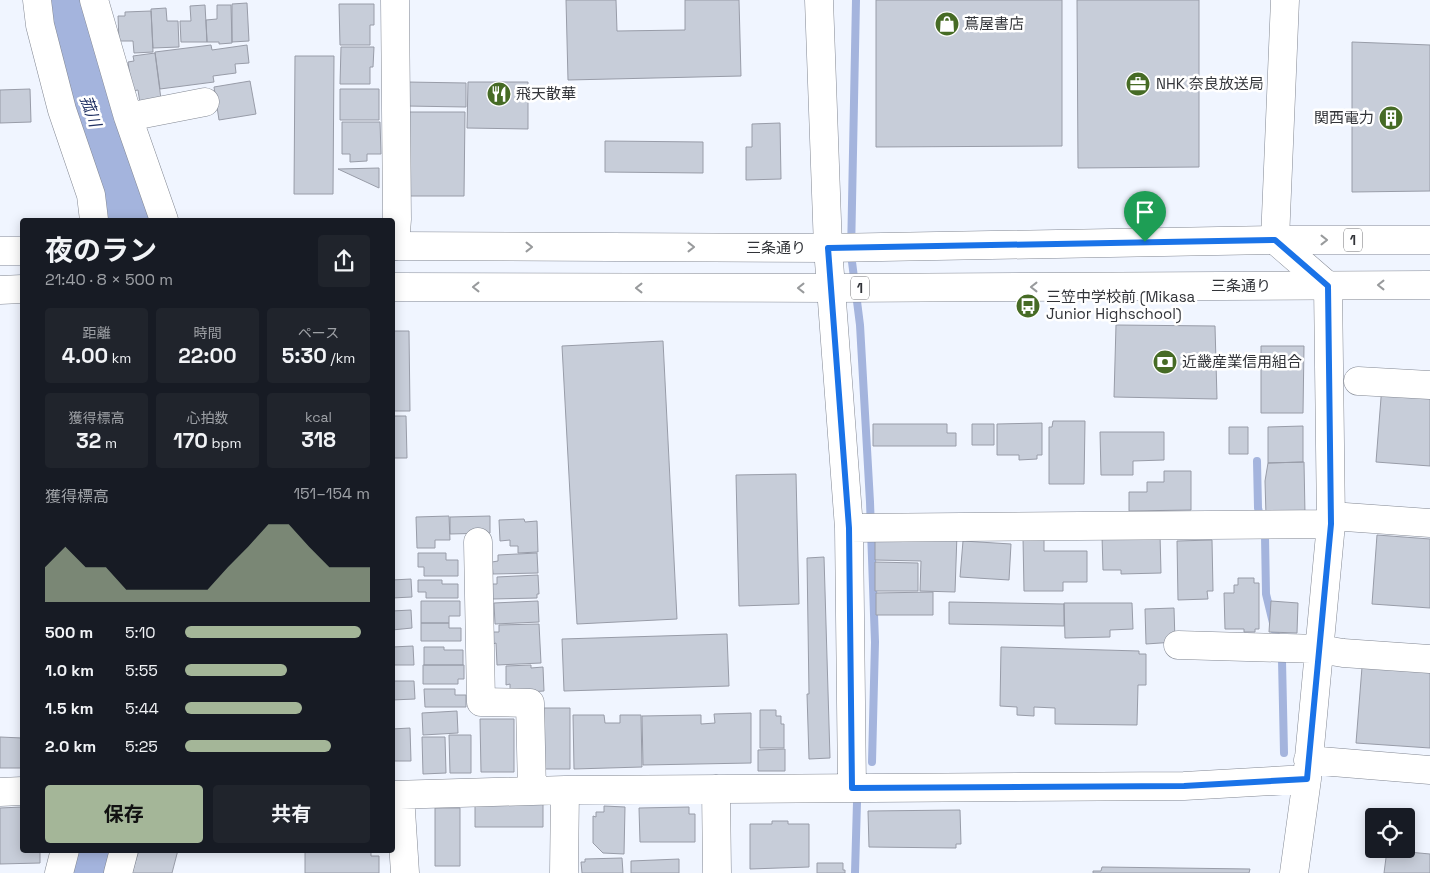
<!DOCTYPE html>
<html lang="ja">
<meta charset="utf-8">
<style>
body{margin:0;font-family:"Space Grotesk","Noto Sans JP",sans-serif;background:#20242c;color:#f1f3f6;height:100vh;display:flex;flex-direction:column;font-size:19px;white-space:nowrap}
*{box-sizing:border-box;margin:0}
p{font-size:16px;color:#9ea1a6}
.icon{flex:none;width:28px;height:28px;fill:none;stroke:currentColor;stroke-width:2;stroke-linecap:round;stroke-linejoin:round}
.map{position:relative;flex:1;overflow:hidden}
.side{position:absolute;left:20px;top:218px;width:375px;height:635px;display:flex;flex-direction:column;background:#171b24;border-radius:5px;box-shadow:0 2px 12px #0003}
.side>*{flex:none}
.tools{position:absolute;left:1365px;top:808px;display:grid;gap:10px}
.tools a{display:grid;place-items:center;width:50px;height:50px;border-radius:5px;background:#171b24;box-shadow:0 2px 12px #0003;font-size:25px}
.pin{position:absolute;display:grid;place-items:center;width:42px;height:42px;color:#fff;margin:-51px -21px;border-radius:50% 50% 50% 0;rotate:-45deg;box-shadow:0 0 5px #0007}
.pin .icon{rotate:45deg}
.round{display:grid;place-items:center;flex:none;width:52px;height:52px;border-radius:5px;background:#20242c}
.headline{display:flex;align-items:center;justify-content:space-between;height:85px;padding:0 25px}
h1{font-size:28px;font-weight:700;line-height:38px}
.figures{display:grid;grid-template-columns:repeat(3,1fr);gap:8px;height:85px;padding:5px 25px}
.figures div{display:grid;align-content:center;border-radius:5px;background:#20242c;text-align:center}
.figures b{font-size:21px;font-weight:700}
.figures small{font-size:14px;font-weight:400}
.figures p{font-size:14px}
.chart{height:140px;padding:10px 25px}
.chart p{display:flex;justify-content:space-between}
.chart svg{width:100%;height:90px;margin-top:5px;fill:#a4b698;opacity:.7}
.button{display:flex;gap:10px;margin-top:auto;padding:10px 25px}
.button a{flex:1;height:58px;border-radius:5px;background:#a4b698;color:#111;font-size:20px;font-weight:700;line-height:58px;text-align:center}
.button a+a{background:#20242c;color:#f1f3f6}
ul{padding:0 25px;list-style:none;font-size:16px}
li{display:grid;grid-template-columns:80px 60px 1fr;align-items:center;height:38px}
li i{height:12px;border-radius:6px;background:#a4b698}
.map>svg:first-child{display:block}
.lines{fill:none;stroke-linecap:round;stroke-linejoin:round}
.stream{stroke:#a4b4dd;stroke-width:8}
.river{stroke:#a4b4dd;stroke-width:49}
.building{fill:#c7cdd9;stroke:#989ca8}
.minor-casing{stroke:#838893;stroke-width:29}
.major-casing{stroke:#838893;stroke-width:29}
.minor{stroke:#fff;stroke-width:28}
.major{stroke:#fff;stroke-width:28}
.oneway{stroke:#989a9c}
.route-casing{stroke:#fff;stroke-width:10}
.route{stroke:#1a73e8;stroke-width:6}
.labels{text-anchor:middle;stroke-width:5;stroke-linejoin:round;paint-order:stroke}
.shield{fill:#fff;stroke:#707174;stroke-width:1}
.shield-label{font-size:14px;font-weight:bold;fill:#323439}
.poi-label{font-size:15px;fill:#323439;stroke:#fff;text-anchor:start}
.street-label{font-size:15px;fill:#323439;stroke:#fff}
.water-label{font-size:16px;font-style:italic;fill:#213264;stroke:#fff}
</style>
<div class="map">
<svg width="1430" height="873" viewBox="0 0 1430 873">
<rect width="100%" height="100%" fill="#f0f5ff"/>
<g class="lines">
<path class="stream" d="M856,0L851,254L860,325L870,502L875,642L872,762
M1257,461L1258,508L1265,536L1266,594L1282,660L1284,753
M855,873L857,802"/>
<path class="river" d="M59,0L78,75L131,220
M96,873L100,850"/>
</g>
<path class="building" d="M566,0H616L617,31L685,30V0H739L741,76L568,80Z
M876,0H1062V146L876,147Z
M1077,0H1199V167L1078,168Z
M247,3L249,41L232,42V4Z
M339,4H374V25H370V45H340Z
M205,5L207,42H181L180,21H191L190,6Z
M217,5H231L232,43L219,44V42H207L206,20L217,19Z
M166,8L167,21H178L179,47L153,48L151,9Z
M151,11L153,52L134,53L133,41H119L118,16H125V12Z
M1352,42L1430,45V191L1352,192Z
M211,45L212,50L247,45L249,63L235,64L236,73L213,76L214,82L160,89L155,52Z
M341,47H374L373,67H370V84H340Z
M155,53L162,107L141,110L138,90L132,91L128,62L134,61L133,56Z
M295,56H334L333,194H294Z
M250,81L256,114L219,120L214,87Z
M407,82L466,83V107L407,106Z
M468,82H528V129L467,128Z
M30,89L31,122L0,123V90Z
M340,89H379V120H340Z
M405,112H465L464,196H404Z
M342,122H380L381,154H367V161L350,162V154H342Z
M780,123L781,179L746,180V147H752V124Z
M605,141L703,142V173L605,172Z
M379,168V188L338,169Z
M1116,325L1215,326L1217,399L1114,397Z
M392,331H409L410,411H392Z
M663,341L677,619L577,624L562,346Z
M1261,346H1304L1303,413H1261Z
M1382,385L1430,389V466L1376,462Z
M392,416H406L407,458H392Z
M1053,421H1085L1084,484H1049V427H1052Z
M1042,423V455H1037V459L1019,460V455H997V424Z
M873,424H947V433H956V446H873Z
M972,424H994V445H972Z
M1303,426V462L1268,463V427Z
M1229,427H1248V454H1229Z
M1100,432H1164V460L1133,461V475H1101Z
M1304,462L1305,514L1266,515L1265,481L1268,463Z
M1164,471H1191V510L1129,511V492H1147V482H1164Z
M796,474L799,604L739,606L736,475Z
M449,516L450,540H435V548H417L416,517Z
M490,516V533L450,534V517Z
M524,519L525,522L537,521L538,552L518,553V546H510V540L500,541L499,520Z
M875,532L957,534L955,592L920,591L921,561L875,560Z
M1160,535L1161,573L1121,574V570H1103L1102,536Z
M1377,535L1430,539V608L1372,604Z
M1023,538H1044V551H1087V582H1063V591H1024Z
M1212,540L1213,591H1207L1208,599L1178,600L1177,541Z
M963,541L1011,544L1009,580L960,577Z
M418,553H446V560H458V576H424V567H418Z
M537,553L538,573L493,574L492,562L498,561V555Z
M824,557L830,758L809,759L807,694H809L807,558Z
M875,562L918,563V591H875Z
M538,575L539,594H537V598L492,599L491,584H497V577Z
M1238,578H1254V583H1259V629H1255V632H1244V629H1225L1224,593H1234V585H1238Z
M411,579L412,597L392,598V580Z
M418,580H442V584H458V598H426V592H418Z
M933,592V615H876V593Z
M421,601H460V616H449V623H421Z
M538,601L539,622L495,624L494,603Z
M1271,601L1298,603L1297,633L1269,632Z
M949,602L1064,604V626L949,624Z
M1064,603H1132L1133,629L1110,630V637L1065,638Z
M1174,608L1175,642L1146,644L1145,609Z
M411,610L412,628L392,630V611Z
M421,623H449V628H461V641H421Z
M539,624L541,663L497,665L496,643L493,644L492,632H499V625Z
M727,634L729,686L564,691L562,639Z
M413,646L414,665H392V647Z
M424,647H444V650H463V665H424Z
M1001,647L1139,651V654H1146V685H1138L1137,725L1055,724V708L1034,707V716L1017,715V707L1000,706Z
M423,665H464V679H458V684H423Z
M531,665V668L543,667L544,691L510,693V684L506,685V666Z
M1362,667L1430,672V748L1356,743Z
M392,681H414L415,699L392,700Z
M424,689H455V695H466V707H425Z
M544,708H570V769H544Z
M760,710H776V716H781V724H784V748H760Z
M457,711L458,733L423,735L422,713Z
M751,713V763L643,765L642,716L701,715V724L715,723L714,714Z
M573,715H604L605,723H620V715H641L642,767L574,769Z
M480,719H514V772H481Z
M410,728L411,761H392V729Z
M449,735H471V773H450Z
M0,737L22,738V768H0Z
M422,737H445L446,773L423,774Z
M785,749V771H758V750Z
M475,802H543V827H475Z
M604,806L625,807L624,854L603,853L593,843V816L596,817V812H604Z
M22,807V850H40V863L0,864V808Z
M689,807V814H695V842H640L639,808Z
M435,808H460V866H435Z
M960,810L961,844H956V848L869,847L868,811Z
M772,821H788V824H809V867L750,869V824H772Z
M139,850H178L172,873H132Z
M305,850H371V856H379V873H305Z
M1387,850L1430,854V873H1384Z
M622,858L623,873H582L581,862H585V859Z
M679,859V873H631V861Z
M817,863H843V870H845V873H817Z
M1102,867L1250,869L1249,873H1093V871H1101Z"/>
<g class="lines">
<defs>
<path id="minor" d="M37,0L40,25L62,110L91,195L94,220
M94,0L128,117L164,220
M819,0L828,248L849,528L852,788
M1285,0L1275,240L1328,286L1331,524L1307,779L1294,873
M128,117L205,102
M395,246L397,219L395,0
M1358,381L1430,385
M1331,516L1430,523
M849,528L1331,524
M478,542L481,702L530,703L532,791
M1178,645L1319,649L1343,653L1430,659
M1308,760L1430,770
M716,789L717,873
M0,792L22,791
M392,795L565,790L1184,786L1307,779
M400,795L405,873
M59,873L65,850
M118,873L124,850
M564,873L565,790"/>
<path id="major" d="M392,246L828,248L1275,240H1430
M0,251H22
M392,287L832,288L1430,285
M0,290L22,289"/>
</defs>
<use href="#minor" class="minor-casing"/>
<use href="#major" class="major-casing"/>
<use href="#minor" class="minor"/>
<use href="#major" class="major"/>
</g>
<defs><path id="oneway-chevron" d="M-2-3.5L2.5 0L-2 3.5" fill="none" stroke-width="1.6" stroke-linecap="round" stroke-linejoin="round" transform="scale(1.25)"/></defs>
<g class="oneway">
<use href="#oneway-chevron" transform="translate(1324 240)"/>
<use href="#oneway-chevron" transform="translate(529 247)"/>
<use href="#oneway-chevron" transform="translate(691 247)"/>
<use href="#oneway-chevron" transform="translate(1381 285) rotate(180)"/>
<use href="#oneway-chevron" transform="translate(476 287) rotate(-180)"/>
<use href="#oneway-chevron" transform="translate(1034 287) rotate(180)"/>
<use href="#oneway-chevron" transform="translate(639 288) rotate(-180)"/>
<use href="#oneway-chevron" transform="translate(801 288) rotate(180)"/>
</g>
<g class="lines">
<defs>
<path id="route" d="M1275,240L1328,286L1331,524L1307,779L1184,786L852,788L849,528L828,248Z"/>
</defs>
<use href="#route" class="route-casing"/>
<use href="#route" class="route"/>
</g>
<defs>
<symbol id="shop-disc" viewBox="-11 -11 22 22"><circle r="9.5" fill="#466b25" stroke="#fff"/><path d="M-5-2.5h2.3a2.7 3.5 0 0 1 5.4 0H5L5.5 6h-11ZM-1.5-2.5h3a1.5 2.3 0 0 0-3 0Z" fill="#fff"/></symbol>
<symbol id="office-disc" viewBox="-11 -11 22 22"><circle r="9.5" fill="#466b25" stroke="#fff"/><path d="M-6-3h4V-5.5h4V-3h4V5H-6ZM-1-4.5V-3h2v-1.5ZM-6 0V1H6V0Z" fill="#fff"/></symbol>
<symbol id="restaurant-disc" viewBox="-11 -11 22 22"><circle r="9.5" fill="#466b25" stroke="#fff"/><path d="M-5-6h1v4h1v-4h1v4h1v-4h1v5L-1.5 .5V6h-2V.5L-5-1ZM5-6V6H3V1.5H1.5Q1.5-4 5-6Z" fill="#fff"/></symbol>
<symbol id="building-disc" viewBox="-11 -11 22 22"><circle r="9.5" fill="#466b25" stroke="#fff"/><path d="M-4-6H4V6H1V3H-1V6H-4ZM-2.5-4.3h1.7v1.8h-1.7ZM.8-4.3h1.7v1.8H.8ZM-2.5-1h1.7V.8h-1.7ZM.8-1h1.7V.8H.8Z" fill="#fff"/></symbol>
<symbol id="bus-disc" viewBox="-11 -11 22 22"><circle r="9.5" fill="#466b25" stroke="#fff"/><path d="M-5-6H5V4H4V6H2V4H-2V6H-4V4H-5ZM-3.5-4V0h7V-4ZM-3.5 1.2v1.5H-2V1.2ZM2 1.2v1.5H3.5V1.2Z" fill="#fff"/></symbol>
<symbol id="bank-disc" viewBox="-11 -11 22 22"><circle r="9.5" fill="#466b25" stroke="#fff"/><path d="M-6-4H6V4H-6ZM0-2.3a2.3 2.3 0 1 0 0 4.6a2.3 2.3 0 1 0 0-4.6Z" fill="#fff"/></symbol>
</defs>
<g fill-rule="evenodd">
<use href="#shop-disc" x="933" y="10" width="28" height="28"/>
<use href="#office-disc" x="1124" y="70" width="28" height="28"/>
<use href="#restaurant-disc" x="485" y="80" width="28" height="28"/>
<use href="#building-disc" x="1377" y="104" width="28" height="28"/>
<use href="#bus-disc" x="1014" y="292" width="28" height="28"/>
<use href="#bank-disc" x="1151" y="348" width="28" height="28"/>
</g>
<g class="labels">
<g class="shield">
<rect x="1344" y="228.5" width="18" height="23" rx="4"/>
<rect x="851" y="276.5" width="18" height="23" rx="4"/>
</g>
<g class="shield-label">
<text x="1353" y="245">1</text>
<text x="860" y="293">1</text>
</g>
<g class="poi-label">
<text x="964" y="29">蔦屋書店</text>
<text x="1156" y="89">NHK 奈良放送局</text>
<text x="516" y="99">飛天散華</text>
<text x="1374" y="123" text-anchor="end">関西電力</text>
<text x="1046" y="302">三笠中学校前 (Mikasa<tspan x="1046" dy="17">Junior Highschool)</tspan></text>
<text x="1182" y="367">近畿産業信用組合</text>
</g>
<g class="street-label">
<text x="776" y="253">三条通り</text>
<text x="1241" y="291">三条通り</text>
</g>
<g class="water-label">
<text transform="translate(91 111) rotate(70)" y="6">菰川</text>
</g>
</g>
</svg>
<div class="tools">
<a><svg class="icon" aria-label="locate" viewBox="0 0 24 24"><circle cx="12" cy="12" r="6"/><path d="M12 2v4M12 18v4M2 12h4M18 12h4"/></svg></a>
</div>
<div class="pin" style="left:1145px;top:242px;background:#1e9e55"><svg class="icon" aria-label="arrive" viewBox="0 0 24 24"><path d="M6 21V4h12l-3 4 3 4H6"/></svg></div>
<section class="side">
<div class="headline"><div><h1>夜のラン</h1><p>21:40 · 8 × 500 m</p></div><a class="round"><svg class="icon" aria-label="share" viewBox="0 0 24 24"><path d="M12 15V3M7 8l5-5 5 5M5 13v7h14v-7"/></svg></a></div>
<div class="figures">
<div><p>距離</p><b>4.00<small> km</small></b></div>
<div><p>時間</p><b>22:00</b></div>
<div><p>ペース</p><b>5:30<small> /km</small></b></div>
</div>
<div class="figures">
<div><p>獲得標高</p><b>32<small> m</small></b></div>
<div><p>心拍数</p><b>170<small> bpm</small></b></div>
<div><p>kcal</p><b>318</b></div>
</div>
<div class="chart"><p><span>獲得標高</span>151–154 m</p>
<svg viewBox="0 0 160 44" preserveAspectRatio="none"><path d="M0 44V27L10 17L20 27L30 27L40 38L50 38L60 38L70 38L80 38L90 27L100 17L110 6L120 6L130 17L140 27L150 27L160 27V44z"/></svg>
</div>
<ul>
<li><b>500 m</b>5:10<i style="width:95%"></i></li>
<li><b>1.0 km</b>5:55<i style="width:55%"></i></li>
<li><b>1.5 km</b>5:44<i style="width:63%"></i></li>
<li><b>2.0 km</b>5:25<i style="width:79%"></i></li>
</ul>
<div class="button"><a>保存</a><a>共有</a></div>
</section>
</div>
